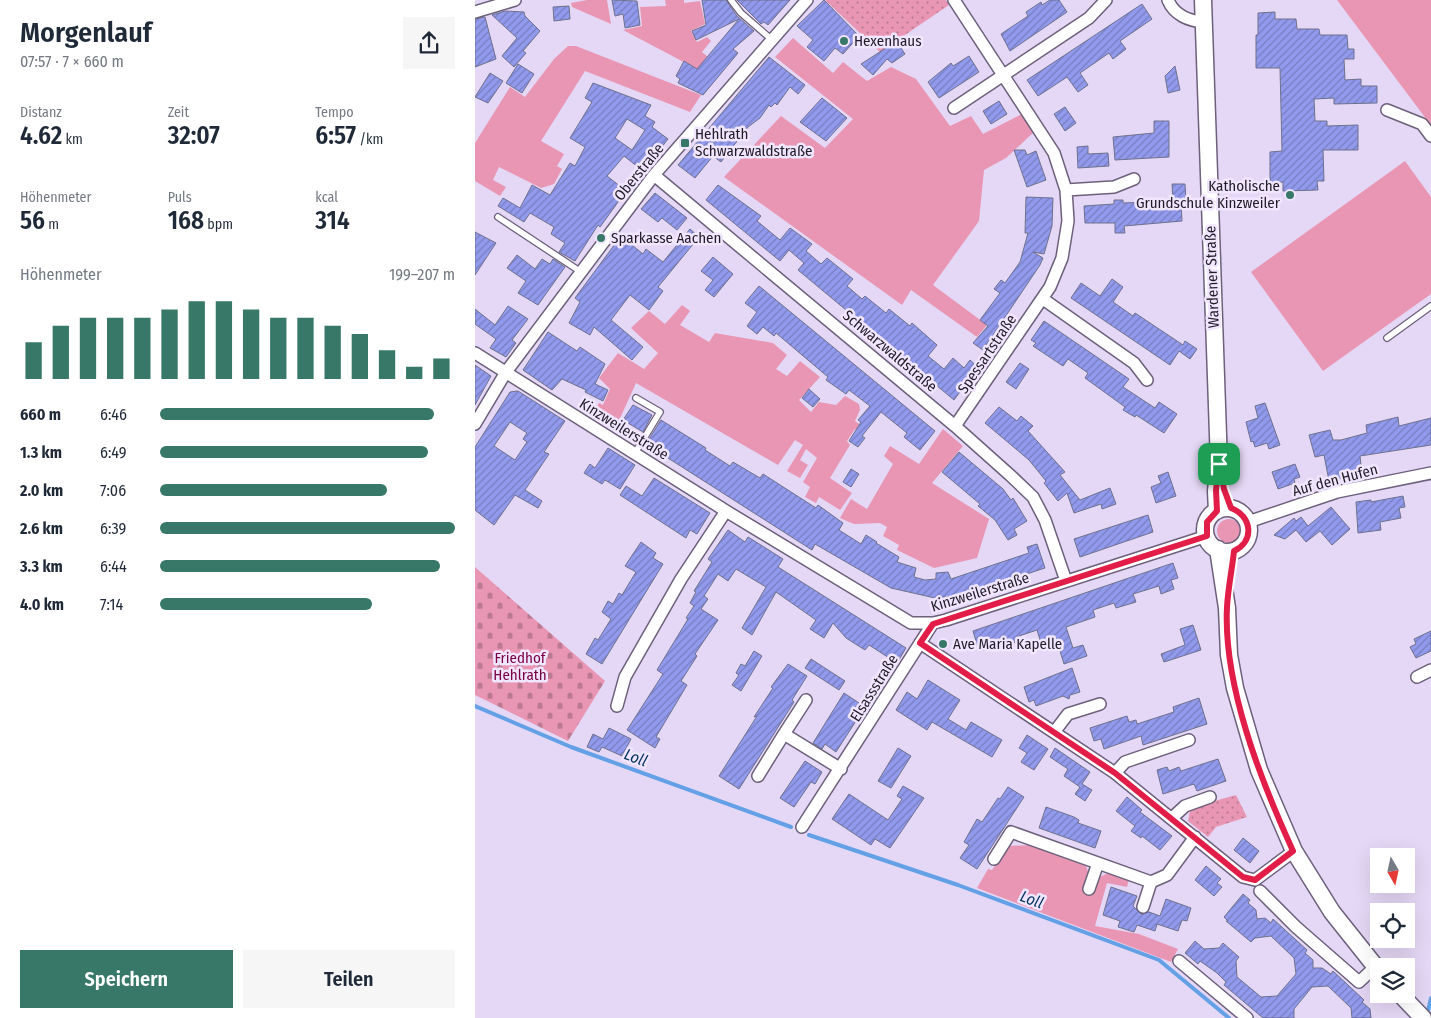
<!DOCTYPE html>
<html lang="de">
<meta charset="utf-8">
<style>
body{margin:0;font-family:"Fira Sans Condensed",sans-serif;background:#f6f6f7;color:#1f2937;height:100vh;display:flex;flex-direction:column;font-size:19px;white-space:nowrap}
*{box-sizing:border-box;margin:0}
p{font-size:16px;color:#747a83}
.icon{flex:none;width:28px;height:28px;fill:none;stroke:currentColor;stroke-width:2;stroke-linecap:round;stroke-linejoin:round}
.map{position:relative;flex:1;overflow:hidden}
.drawer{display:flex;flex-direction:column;background:#fff;width:475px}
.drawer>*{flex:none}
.needle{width:32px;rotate:171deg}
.controls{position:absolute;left:895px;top:848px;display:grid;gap:10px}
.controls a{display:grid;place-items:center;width:45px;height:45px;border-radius:0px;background:#fff;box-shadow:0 5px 20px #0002;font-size:25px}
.pin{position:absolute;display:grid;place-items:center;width:42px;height:42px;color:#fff;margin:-21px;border-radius:10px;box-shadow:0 2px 8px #0006}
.round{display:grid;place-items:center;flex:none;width:52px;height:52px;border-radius:0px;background:#f6f6f7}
.overview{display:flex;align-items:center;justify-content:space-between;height:85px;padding:0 20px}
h1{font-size:28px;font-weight:600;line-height:38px}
.figures{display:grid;grid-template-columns:repeat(3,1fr);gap:8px;height:85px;padding:5px 20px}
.figures div{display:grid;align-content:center}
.figures b{font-size:25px;font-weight:600}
.figures small{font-size:14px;font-weight:400}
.figures p{font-size:14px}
.chart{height:140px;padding:10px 20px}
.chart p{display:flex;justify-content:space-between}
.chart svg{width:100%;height:90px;margin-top:5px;stroke:#377868;stroke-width:6}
.button{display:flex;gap:10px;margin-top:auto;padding:10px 20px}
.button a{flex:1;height:58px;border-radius:0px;background:#377868;color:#fff;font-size:20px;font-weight:600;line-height:58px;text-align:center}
.button a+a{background:#f6f6f7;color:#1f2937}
ul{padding:0 20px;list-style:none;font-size:16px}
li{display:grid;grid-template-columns:80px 60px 1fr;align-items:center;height:38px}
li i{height:12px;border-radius:6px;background:#377868}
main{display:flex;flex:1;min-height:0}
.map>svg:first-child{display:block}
.grass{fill:#e896b3}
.cemetery{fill:url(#cemetery-stones)}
.park{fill:url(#park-dots)}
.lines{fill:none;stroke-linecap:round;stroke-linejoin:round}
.stream{stroke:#63a0e6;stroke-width:4}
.building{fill:url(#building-hatch);stroke:#6e718d;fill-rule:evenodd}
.lane-casing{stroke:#6c607b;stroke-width:8}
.street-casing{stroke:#6c607b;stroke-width:14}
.secondary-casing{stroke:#6c607b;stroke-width:19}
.lane{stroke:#fff;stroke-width:5.5}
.street{stroke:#fff;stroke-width:11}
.secondary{stroke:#fff;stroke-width:16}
.route-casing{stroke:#fff;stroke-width:10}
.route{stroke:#e11d48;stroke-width:6}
.poi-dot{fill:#377868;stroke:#f1e6ff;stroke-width:2}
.labels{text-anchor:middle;stroke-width:5;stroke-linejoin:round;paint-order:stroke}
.poi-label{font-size:15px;fill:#211c27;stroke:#f1e6ff;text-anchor:start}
.street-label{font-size:15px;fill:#211c27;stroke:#f1e6ff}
.park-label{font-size:15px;fill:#790242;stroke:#f1e6ff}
.water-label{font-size:16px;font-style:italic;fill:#0b3764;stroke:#f1e6ff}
</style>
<main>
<section class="drawer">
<div class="overview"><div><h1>Morgenlauf</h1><p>07:57 · 7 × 660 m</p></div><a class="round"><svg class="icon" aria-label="share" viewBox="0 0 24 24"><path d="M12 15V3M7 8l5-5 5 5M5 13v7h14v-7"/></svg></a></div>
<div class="figures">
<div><p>Distanz</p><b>4.62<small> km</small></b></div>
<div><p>Zeit</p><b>32:07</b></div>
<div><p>Tempo</p><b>6:57<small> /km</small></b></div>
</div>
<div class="figures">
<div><p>Höhenmeter</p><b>56<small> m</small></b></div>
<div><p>Puls</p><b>168<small> bpm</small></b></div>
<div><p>kcal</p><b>314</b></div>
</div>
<div class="chart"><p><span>Höhenmeter</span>199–207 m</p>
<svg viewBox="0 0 160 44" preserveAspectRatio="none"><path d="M5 44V26M15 44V18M25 44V14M35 44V14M45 44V14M55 44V10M65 44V6M75 44V6M85 44V10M95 44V14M105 44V14M115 44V18M125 44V22M135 44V30M145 44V38M155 44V34"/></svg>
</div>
<ul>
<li><b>660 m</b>6:46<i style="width:93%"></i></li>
<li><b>1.3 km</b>6:49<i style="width:91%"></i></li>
<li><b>2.0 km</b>7:06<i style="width:77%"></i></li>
<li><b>2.6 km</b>6:39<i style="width:100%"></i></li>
<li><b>3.3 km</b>6:44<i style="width:95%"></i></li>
<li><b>4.0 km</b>7:14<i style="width:72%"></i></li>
</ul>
<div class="button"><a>Speichern</a><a>Teilen</a></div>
</section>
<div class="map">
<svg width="956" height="1018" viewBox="0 0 956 1018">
<defs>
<pattern id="cemetery-stones" width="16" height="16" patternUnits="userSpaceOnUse" patternTransform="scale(1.25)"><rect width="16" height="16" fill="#e896b3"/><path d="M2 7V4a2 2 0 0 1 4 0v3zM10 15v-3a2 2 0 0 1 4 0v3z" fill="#bc7a92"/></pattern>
<pattern id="park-dots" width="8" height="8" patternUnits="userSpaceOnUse" patternTransform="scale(1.25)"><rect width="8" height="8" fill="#e896b3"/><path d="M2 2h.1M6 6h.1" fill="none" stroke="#bc7a92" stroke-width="1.8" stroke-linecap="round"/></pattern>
<pattern id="building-hatch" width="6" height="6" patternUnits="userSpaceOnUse" patternTransform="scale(1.25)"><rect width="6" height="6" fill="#929aed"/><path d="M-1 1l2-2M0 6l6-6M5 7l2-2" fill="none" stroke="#777dc0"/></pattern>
</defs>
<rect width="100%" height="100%" fill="#e5d8f6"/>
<path class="grass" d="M112,0H132L136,24L97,7L96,3Z
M190,0H209V3L225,1L230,24L216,31L222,42L232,37L236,41L227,52L249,70L241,79L148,30L167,26L165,7L191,6Z
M862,0H956V125L949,116Z
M318,38L358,73L368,62L392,81L416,67L441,79L475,126L496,116L508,134L547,114L559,132L531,158L509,170L504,221L458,285L512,325L502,337L436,290L427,305L249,177L306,116L350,148L378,119L300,57Z
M93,46H101L226,95L215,112L110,71L66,141L89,154L82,166L87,169L79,184L66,188L24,167L18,180L31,187L25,196L0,181V143L35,87L50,97L79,59Z
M930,161L956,197V294L848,371L776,272Z
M207,305L215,311L205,325L234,342L240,333L298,343L312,355L301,369L312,376L325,361L345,377L324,400L336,412L344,402L361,405L370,396L384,404L385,410L380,421L387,426L384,431L380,429L372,441L375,445L355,478L377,493L365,510L344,497L341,503L330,497L335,487L328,482L342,458L331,449L325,460L333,465L325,478L312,471L328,445L320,440L303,465L161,383L142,425L119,412L124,403L128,405L135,389L124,378L143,353L169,369L183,353L156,328L174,311L190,324Z
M468,429L488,446L457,483L514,519L502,558L459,568L422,550L424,545L408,536L412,527L405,523L379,524L365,518L376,499L392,509L418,464L409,456L415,446L444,464Z
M742 531a12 12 0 1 1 24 0a12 12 0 1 1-24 0Z
M555,845L611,866L614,874L610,891L619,892L625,877L633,873L654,879L652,887L632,883L620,926L664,934L703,949L696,962L502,888L513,869L517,870L533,846Z"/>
<path class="cemetery" d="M0,567L130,681L93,741L0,695Z"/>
<path class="park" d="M350,0H471L474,5L405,52Z
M761,795L772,817L741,827L733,837L713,821L715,810L718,807Z"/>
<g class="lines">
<path class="stream" d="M0,706L96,747L316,827
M334,835L483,885L684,960L754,1018
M952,1015L956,998"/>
</g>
<path class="building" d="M137,0L162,1L165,25L150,28L148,14L140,16Z
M227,0H251L262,16L279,31L258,49L263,53L228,95L203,83L205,79L201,76L209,61L222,69L264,19L221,40L217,31L231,25Z
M262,0H315L293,25L289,22L286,24Z
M349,0L384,36L368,54L360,48L349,61L332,47L338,40L322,26Z
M575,0H584L592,12L535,51L526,34L553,16L551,12L566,2L567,5Z
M667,4L677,19L645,41L651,49L638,59L634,53L605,73L613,85L603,92L592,77L563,96L552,80Z
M94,6L95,19L79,21L78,7Z
M30,11L49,12L50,16L65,31L48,51L51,53L39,67L27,56L42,38L17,15Z
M800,12V19H821L822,29H844L845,35H872L873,49H879V59H869L870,80L886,79V86H902V103L859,104V98L839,99L840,121H852V126L883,125V150H848L849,181H842L843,190L808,191V182L795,183V152L807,151L805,68H781V35H783V13Z
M10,17L21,59L0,67V19Z
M425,39L427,41L424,45L430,54L417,63L412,59L398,75L386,64Z
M494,56L504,72L464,98L453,82L476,63L478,66Z
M294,57L330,85L323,94L315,87L302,105L300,103L296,107L294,105L285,118L273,127L246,162L238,156L220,178L203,165Z
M43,64L59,74L47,93L31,83Z
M700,66L705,90L693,93L690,76Z
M15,73L28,81L13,103L0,97Z
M118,83L176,105L170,116L180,122L177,127L193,139L168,171L149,156L132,176L151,191L125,227L123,225L100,261L84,252L90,243L76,234L79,227L55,213L49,222L23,206L28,198L45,208L57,185L75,195L95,163L100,166L110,147L95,138L117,102L110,98ZM152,119L170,130L157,150L140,138Z
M347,98L372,118L351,141L325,122Z
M524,101L532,114L516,124L508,111Z
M590,107L601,123L590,131L579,114Z
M679,121H694V157L640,160L638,137L679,133Z
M613,146V154L633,153L634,166L603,168L602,147Z
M539,150H550L552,155L561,151L571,180L552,187Z
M697,184H710L711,201H706L707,221L649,226L650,233H640V223H610L609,206L639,204V200H648V203L698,201Z
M243,185L286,216L282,221L305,240L315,228L337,244L331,251L346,264L352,258L378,279L372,286L387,299L390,296L411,313L414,309L435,326L437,323L462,345L453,356L469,369L478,358L489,368L495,360L503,367L479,400L323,270L329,263L314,250L305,261L231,200Z
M180,193L212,218L202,230L187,218L183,222L166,209Z
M551,197L578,198L577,226L569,254L558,252L568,258L565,265L508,350L498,343L513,326L505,320L525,293L519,289L526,280L530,283L545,262L553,233H550Z
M215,229L224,237L183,287L188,291L174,310L155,295L136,320L168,347L157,360L119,327L115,335L94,323L105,302L100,298L146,236L168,254L171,249L188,262Z
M0,232L21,243L0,275Z
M42,255L60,269L67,259L75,264L78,259L90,267L63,305L43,293L51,281L32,268Z
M238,257L258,274L239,297L230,290L238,280L226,271Z
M637,279L648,287L638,302L658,316L660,313L708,345L710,341L722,349L715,359L704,351L695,365L596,298L606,283L625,296Z
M284,286L460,431L445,450L429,437L432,433L406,412L387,436L390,438L383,447L374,441L386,422L383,420L395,406L374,390L371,394L351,380L353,377L301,333L299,336L288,327L282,334L272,326L282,312L270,303Z
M33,306L53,319L37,340L41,343L31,357L15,348L21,339L0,324V309L20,325Z
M569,321L654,379L648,387L680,408L684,402L702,414L689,433L661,415L660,417L648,410L650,407L610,378L613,373L593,359L588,366L558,346L561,343L556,340Z
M73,332L102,351L105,347L130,364L120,384L133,390L128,401L110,392L111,390L87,379L77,390L48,370Z
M545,363L554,369L541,389L531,382Z
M0,365L16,376L0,405Z
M334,389L345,399L338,407L327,398Z
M43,391L90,421L69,452L74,454L50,490L67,501L63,508L40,495L19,525L0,510V447L35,392ZM35,422L52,433L48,439L52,442L40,460L19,446Z
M790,403L805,445L794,449L792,443L780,447L778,441L776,442L771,422L783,418L780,406Z
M158,405L177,415L168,432L148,420Z
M524,407L542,421L546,416L558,426L553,431L590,472L585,475L605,500L635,488L641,504L627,509L626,504L599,513L592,493L583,501L569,483L571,481L554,460L510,423Z
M923,417L924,426L956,418V445L885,456L887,474L854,481L849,455L840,457L834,435L855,430L858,440H866L892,433L891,425Z
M186,420L231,448L230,450L255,466L258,462L285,478L288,474L341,508L343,505L368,523L364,530L386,544L391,535L402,542L401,543L424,557L422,562L441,568L439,577L450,580L461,579V573L473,572L476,579L554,553L552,547L562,544L570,568L488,595L460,598L416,588L340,544L337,550L171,444Z
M133,448L160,465L145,489L130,480L127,484L109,473L115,464L120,468Z
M484,452L528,489L536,500L538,498L552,521L539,529L542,535L533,540L520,520L503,506L505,504L467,472Z
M820,464L825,477L819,479L820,483L803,489L797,472Z
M376,469L384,474L376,487L368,482Z
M693,472L701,496L681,503L676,487L686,483L683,476Z
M179,478L235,513L222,534L215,530L211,538L145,495L151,486L167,496Z
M928,496L930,507L924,508L926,518L905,522L906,530L883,533L881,502L896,500V502Z
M856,507L875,529L857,545L845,531L831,542L821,530L810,539L799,535L819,518L821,521L826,517L833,526Z
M673,515L678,532L605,557L599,539Z
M253,530L270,542L273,537L308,559L303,567L431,648L422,663L394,645L390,650L371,638L358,623L349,638L335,629L341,620L301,592L277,635L267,628L291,587L261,569L253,581L243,574L229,596L233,599L226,609L243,620L220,654L222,656L206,681L212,685L181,737L185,739L180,748L152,730L188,674L182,670L213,619L211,618L219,606L215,603L221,592L219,591L237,562L233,559Z
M166,542L181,553L178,558L188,564L127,664L111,654L120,638L123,640L136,619L127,612L133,601L138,604L144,593L147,595L161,572L150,566Z
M698,563L703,578L696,580L699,589L686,594L684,586L658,594L661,602L641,608L639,603L618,610L620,617L591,627L598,648L608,645L612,656L589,664L581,638L566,643L562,630L541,637L542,642L504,651L498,631Z
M718,625L726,650L689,662L686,654L710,645L705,629Z
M956,631V651L941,658L935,647L941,644L939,639Z
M279,651L287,656L266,691L257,685L264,675L261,673L266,664L270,666Z
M336,659L370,681L364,690L330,668Z
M313,664L332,676L317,700L319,702L264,789L244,776L282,716L279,717L298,688L296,687Z
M597,668L605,692L595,695L594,699L588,696L561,706L559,700L554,702L549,687Z
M453,680L485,700L473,719L491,730L496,722L527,740L517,757L457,722L452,730L421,710L432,692L442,699Z
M369,693L390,707L361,752L350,744L347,749L338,743Z
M724,698L732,724L668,745L666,736L629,749L626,739L619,741L615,728L652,716L654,722L661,720L662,724L699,712L698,707Z
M134,728L156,739L147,756L127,747L124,752L112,747L118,734L128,739Z
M552,735L573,749L559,770L546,762L552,753L544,748Z
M423,748L436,756L416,788L403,781Z
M580,748L615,772L607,784L617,790L610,801L600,794L605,787L589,776L593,769L575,757Z
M743,759L751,781L722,791L719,784L688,794L682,770L692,767L694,771L704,767L706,771Z
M330,761L347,772L340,784L336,782L319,807L305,798Z
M428,786L449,798L415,848L400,839L396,845L357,819L374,794L413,820L427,799L422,796Z
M533,787L549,797L502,869L485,858L494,845L489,842L502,819L507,822L523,798L525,799Z
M652,797L667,810L665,812L697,836L685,850L667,836L666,838L656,831L660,826L641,811Z
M571,807L599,817L604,820L603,823L626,831L620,848L564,828Z
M768,838L784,851L775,863L759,850Z
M731,866L746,879L742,883L747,887L739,896L720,880Z
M636,887L662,896L658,906L666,914L674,912L685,916L691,899L716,908L712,921L707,920L703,931L682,924L680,931L662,925L659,932L643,927L645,921L628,915Z
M768,894L775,900L773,903L781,910L782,919L790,918L796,923L798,919L832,950L830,953L838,960V968H847L856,974L858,971L889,1000L887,1002L895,1009L896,1018H877L876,1008L853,986L837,987L819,1009V1018H788L749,985L751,982L742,973L725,961L723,964L710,953L720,941L729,949L744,948L748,943L764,957L761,961L762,977L786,997L802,996L821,974L819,958L796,936L780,938L776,942L751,921H753L749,917Z"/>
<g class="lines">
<defs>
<path id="lane" d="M256,0L266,13L296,39
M23,217L106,272
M912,338L956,306
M160,453L185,412L161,398"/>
<path id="street" d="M479,0L579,153L591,190L593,221L587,258L575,287L480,426
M693,0C699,15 714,21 729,22
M0,12L40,0
M479,108L614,18L631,0
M912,110L947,124L956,136
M179,175L480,426L536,476L558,497L570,520L591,581
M591,190L639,187L659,179
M568,299L659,363L672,380
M0,353L251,511L436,623H458L471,620L732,536
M0,424L31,372L179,175L332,0
M773,522L862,492L956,473
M445,643L640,773L768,877L780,880L819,851
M942,677L956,670
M142,706L150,677L206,579L251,511
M580,731L593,714L625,704
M309,734L331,700
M640,773L650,762L714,740
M283,776L309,734L366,769
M698,817L710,806L735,797
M327,827L458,623
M519,859L536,832L676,882L692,875L720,837
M614,889L623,863
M785,891L821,927L884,982L900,967
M668,907L676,882
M704,961L772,1018"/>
<path id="secondary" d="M728,0L744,464L741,491L742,511
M730 530a22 22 0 1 1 44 0a22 22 0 1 1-44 0Z
M743,549L752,608L754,655L760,688L784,770L819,851L857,912L904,971
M925,994L948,1018"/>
</defs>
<use href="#lane" class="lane-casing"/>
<use href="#street" class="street-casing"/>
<use href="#secondary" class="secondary-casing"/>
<use href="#lane" class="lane"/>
<use href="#street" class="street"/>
<use href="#secondary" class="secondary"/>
</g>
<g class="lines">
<defs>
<path id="route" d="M744,464L749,489L756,508C777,516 780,541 759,551C757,570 753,588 752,607C748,685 786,781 818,851L780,880L768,877L640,773L445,643L458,624L732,536V522L742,511L741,490Z"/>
</defs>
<use href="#route" class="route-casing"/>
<use href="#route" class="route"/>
</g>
<g class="poi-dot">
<circle cx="369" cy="41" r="5"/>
<rect x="205" y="138" width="10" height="10" rx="2.5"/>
<circle cx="815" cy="195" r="5"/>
<circle cx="126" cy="238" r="5"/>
<circle cx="468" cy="644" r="5"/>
</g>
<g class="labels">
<g class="poi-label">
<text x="379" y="46">Hexenhaus</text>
<text x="220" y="139">Hehlrath<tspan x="220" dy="17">Schwarzwaldstraße</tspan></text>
<text x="805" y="191" text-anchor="end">Katholische<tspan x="805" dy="17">Grundschule Kinzweiler</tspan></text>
<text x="136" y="243">Sparkasse Aachen</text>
<text x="478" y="649">Ave Maria Kapelle</text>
</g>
<g class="street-label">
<text transform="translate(164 172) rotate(-51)" y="5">Oberstraße</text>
<text transform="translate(737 277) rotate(-92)" y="5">Wardener Straße</text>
<text transform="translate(415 351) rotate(40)" y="5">Schwarzwaldstraße</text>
<text transform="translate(512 354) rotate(-56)" y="5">Spessartstraße</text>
<text transform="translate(149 429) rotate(32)" y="5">Kinzweilerstraße</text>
<text transform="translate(860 480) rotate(-15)" y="5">Auf den Hufen</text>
<text transform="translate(505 592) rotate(-17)" y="5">Kinzweilerstraße</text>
<text transform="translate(399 688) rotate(-58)" y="5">Elsassstraße</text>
</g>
<g class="park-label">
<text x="45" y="663">Friedhof<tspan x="45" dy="17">Hehlrath</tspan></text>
</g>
<g class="water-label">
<text transform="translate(161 757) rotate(20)" y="6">Loll</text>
<text transform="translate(557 899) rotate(20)" y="6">Loll</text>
</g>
</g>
</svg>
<div class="controls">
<a><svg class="needle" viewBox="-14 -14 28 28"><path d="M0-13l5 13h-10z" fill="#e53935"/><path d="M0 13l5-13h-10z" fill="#747a83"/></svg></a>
<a><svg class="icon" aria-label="locate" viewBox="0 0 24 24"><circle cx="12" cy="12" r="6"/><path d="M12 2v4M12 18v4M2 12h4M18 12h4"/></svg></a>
<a><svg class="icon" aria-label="layers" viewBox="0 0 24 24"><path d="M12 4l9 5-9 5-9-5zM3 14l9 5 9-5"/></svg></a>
</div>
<div class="pin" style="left:744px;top:464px;background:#1e9e55"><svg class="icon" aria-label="arrive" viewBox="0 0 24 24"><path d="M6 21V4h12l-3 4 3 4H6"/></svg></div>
</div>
</main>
